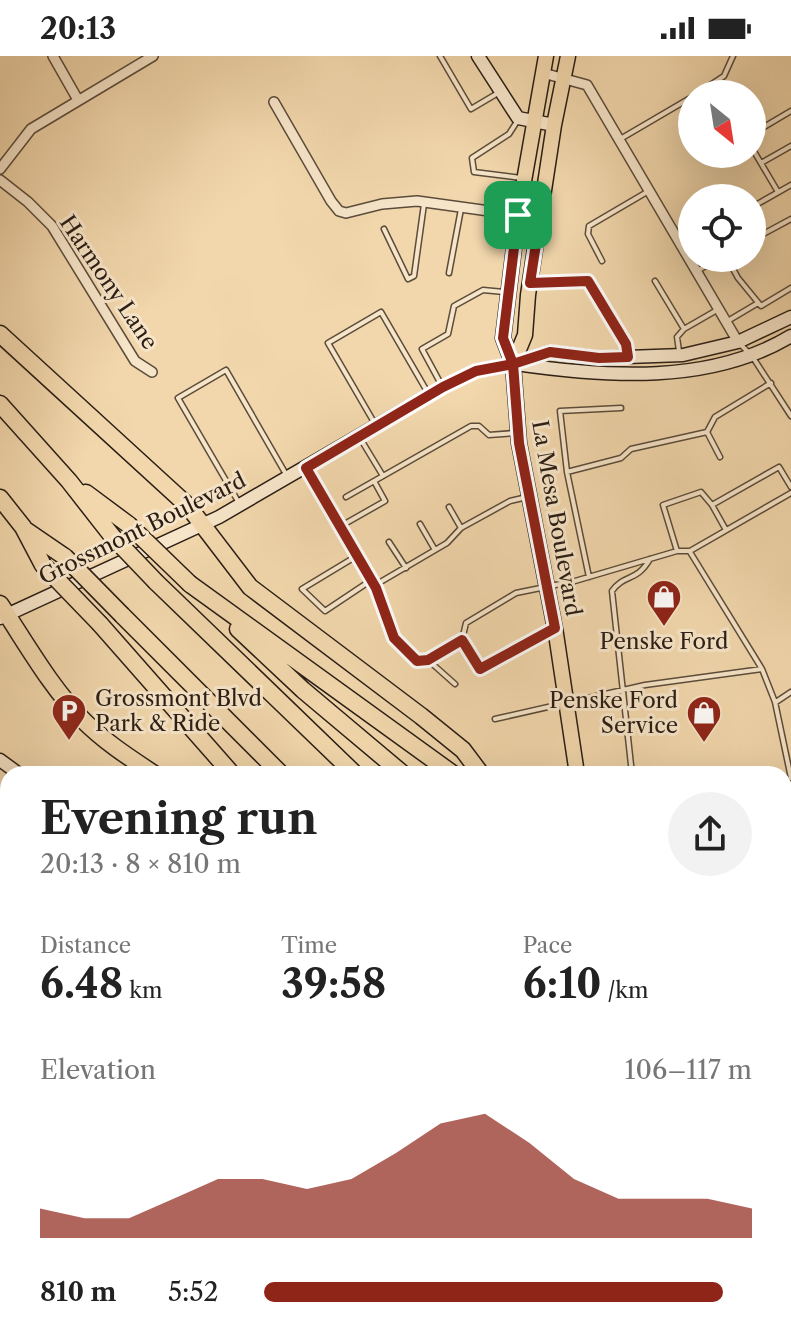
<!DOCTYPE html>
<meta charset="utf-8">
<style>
body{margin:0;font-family:"Libre Caslon Text",serif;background:#f2f2f2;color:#222;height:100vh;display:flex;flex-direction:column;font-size:30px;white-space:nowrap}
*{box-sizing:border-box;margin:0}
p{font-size:26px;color:#767676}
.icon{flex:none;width:44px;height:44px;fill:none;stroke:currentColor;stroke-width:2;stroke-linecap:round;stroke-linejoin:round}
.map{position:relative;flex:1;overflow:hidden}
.panel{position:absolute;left:0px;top:710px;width:792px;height:574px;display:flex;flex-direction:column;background:#fff;border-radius:24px 24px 0 0;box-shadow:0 8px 32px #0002}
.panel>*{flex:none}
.needle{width:52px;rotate:150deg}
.fabs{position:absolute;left:678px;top:24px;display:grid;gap:16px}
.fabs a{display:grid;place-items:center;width:88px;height:88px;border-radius:50%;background:#fff;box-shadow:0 8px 32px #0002;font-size:40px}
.pin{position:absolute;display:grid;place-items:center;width:68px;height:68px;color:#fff;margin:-34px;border-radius:16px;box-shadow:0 4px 12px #0006}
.round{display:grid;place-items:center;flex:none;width:84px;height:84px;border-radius:42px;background:#f2f2f2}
.head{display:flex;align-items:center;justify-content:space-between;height:136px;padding:0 40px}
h1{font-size:44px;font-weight:800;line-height:60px}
.stats{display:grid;grid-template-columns:repeat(3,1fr);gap:12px;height:136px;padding:8px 40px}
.stats div{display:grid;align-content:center}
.stats b{font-size:40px;font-weight:800}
.stats small{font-size:22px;font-weight:400}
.stats p{font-size:22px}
.chart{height:224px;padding:16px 40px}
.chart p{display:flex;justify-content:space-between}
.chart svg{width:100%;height:144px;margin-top:8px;fill:#8f2418;opacity:.7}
ul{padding:0 40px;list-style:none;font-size:26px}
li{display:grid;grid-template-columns:128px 96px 1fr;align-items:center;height:60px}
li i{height:20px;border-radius:10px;background:#8f2418}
.status{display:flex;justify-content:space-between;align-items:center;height:56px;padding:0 40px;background:#fff;direction:ltr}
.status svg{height:22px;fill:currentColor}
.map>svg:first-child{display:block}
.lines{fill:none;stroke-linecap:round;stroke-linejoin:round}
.lane-casing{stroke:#5b4c3b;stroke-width:7}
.street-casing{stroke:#5b4c3b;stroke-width:12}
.secondary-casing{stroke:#291d15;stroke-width:15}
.primary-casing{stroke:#291d15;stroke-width:17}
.highway-casing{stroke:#291d15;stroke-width:19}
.lane{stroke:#f7e5c9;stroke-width:4}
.street{stroke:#f7e5c9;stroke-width:9}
.secondary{stroke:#f7e5c9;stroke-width:12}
.primary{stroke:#f2d7ac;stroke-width:14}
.highway{stroke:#f2d7ac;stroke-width:16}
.highway-bridge-casing{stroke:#291d15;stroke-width:19;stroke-linecap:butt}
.highway-bridge{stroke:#f2d7ac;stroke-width:16}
.route-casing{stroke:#fff;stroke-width:16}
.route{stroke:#8f2418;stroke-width:10}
.labels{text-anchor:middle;stroke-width:6;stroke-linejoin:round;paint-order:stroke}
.street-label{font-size:22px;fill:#291d15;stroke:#f7e5c9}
.poi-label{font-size:22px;fill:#291d15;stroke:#f7e5c9}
</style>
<div class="status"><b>20:13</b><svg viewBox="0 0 49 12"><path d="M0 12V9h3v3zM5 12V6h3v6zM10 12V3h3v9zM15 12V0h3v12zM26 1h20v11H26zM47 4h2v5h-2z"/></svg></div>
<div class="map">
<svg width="791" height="1283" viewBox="0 0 791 1283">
<rect width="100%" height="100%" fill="#f2d7ac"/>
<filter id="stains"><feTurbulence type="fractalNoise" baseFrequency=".0025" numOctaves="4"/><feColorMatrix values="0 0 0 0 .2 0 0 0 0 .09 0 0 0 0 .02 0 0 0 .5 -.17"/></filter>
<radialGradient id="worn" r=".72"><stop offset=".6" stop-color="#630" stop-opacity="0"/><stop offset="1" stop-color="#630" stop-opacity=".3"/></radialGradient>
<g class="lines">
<defs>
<path id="lane" d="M440,0L471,53L498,37
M697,38L724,20L733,0
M518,64L509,78L472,102L474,116L521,122
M752,78L791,55
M622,82L692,41
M752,92L778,136
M761,107L791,90
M752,151L791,129
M384,173L408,223L414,220L424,148
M752,184L791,163
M727,202L738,222L761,250L791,232
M602,205L588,178L589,170L647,136
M697,215L720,202
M449,217L461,153
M655,225L684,273
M533,228L588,225L626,288L627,298
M726,266L758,247
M739,287L752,300L791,360
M679,295L677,281L684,273L717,254
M442,330L422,293L448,278L454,250L483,234L504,236
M375,368L328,287L381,256L428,337
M707,376L720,401
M360,382L383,420
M567,416L560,355L621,352
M346,441L471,370H479L489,379L515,377
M239,447L178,342L226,314L287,420
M449,451L461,472L510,445L527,441
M420,468L435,494
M341,470L385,445L374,425
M726,474L712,449L779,411L791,431
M389,486L406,512
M677,495L663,449L701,436L712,449
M355,501L302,533L325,555L370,525
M589,521L567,416L621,402L631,393L707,376L715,361L771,327
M377,528L447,487L461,472
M553,573L480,613L462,584L466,567L516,537L575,525L677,495H690L791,437
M395,584L417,605L428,604
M762,613L775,646L791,722
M455,628L428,604L462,584
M776,646L791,636
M495,663L645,629L762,613L690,496
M632,718L612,535C625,517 636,527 650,503
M784,755L791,750
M0,878L8,873"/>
<path id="street" d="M53,0L78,44
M543,17L587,29L738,286
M274,46L331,145L339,155L346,157L382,148L417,145L540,162
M0,113L31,73L153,0
M0,124L28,146L52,170L135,305L152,316
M306,412L376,532L394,582
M0,1075L8,1082
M0,1113L8,1104
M166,1283L167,1276
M284,1283L285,1276"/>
<path id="secondary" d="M478,0L518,62L554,69
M516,308C606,321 710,329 791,280
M0,562L219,461L443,331L476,315L513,308L550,296L599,302L683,299L738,286L791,261
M0,704L19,718
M373,1283L374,1276"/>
<path id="primary" d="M546,0L518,159L503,282L513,308L519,387L556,578L577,718
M513,308L525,279L528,239L554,69L568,0"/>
<path id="highway" d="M0,278L188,450L250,531L421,660L463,694L481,718
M0,348L69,425L112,480
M86,437L129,469
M0,442L23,471L43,509
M27,475L65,501
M156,526L355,718
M190,528L453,718
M0,548C26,587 51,632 84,665C105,686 130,702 154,718
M122,559L281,718
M100,568L232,718
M238,573L303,634L403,718
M784,775L791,772
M784,828L791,821
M784,860L791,849
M784,909L791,901
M784,956L791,947
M784,1021L791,1012
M784,1110L791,1103
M784,1146L791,1130
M784,1223L791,1230
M784,1257L791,1265
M781,1276L784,1283
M477,1283L478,1276
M512,1283L516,1276
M565,1283L568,1276
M587,1283L591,1276
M630,1283L634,1276
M669,1283L673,1276
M696,1283L698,1276
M731,1283L734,1276"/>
</defs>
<use href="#lane" class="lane-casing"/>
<use href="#street" class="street-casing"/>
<use href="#secondary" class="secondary-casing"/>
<use href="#primary" class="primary-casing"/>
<use href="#highway" class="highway-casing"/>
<use href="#lane" class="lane"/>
<use href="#street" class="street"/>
<use href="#secondary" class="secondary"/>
<use href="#primary" class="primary"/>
<use href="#highway" class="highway"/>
<defs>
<path id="highway-bridge" d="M129,469L190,528
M112,480L156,526
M65,501L122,559
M43,509L100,568"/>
</defs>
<use href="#highway-bridge" class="highway-bridge-casing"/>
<use href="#highway-bridge" class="highway-bridge"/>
</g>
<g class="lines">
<defs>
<path id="route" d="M518,159L503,282L513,308L476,315L443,331L306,412L376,532L394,582L417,605L428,604L462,584L480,613L555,572L519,387L513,308L550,296L599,302L628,301L626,288L588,225L530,227L540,162L518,159"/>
</defs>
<use href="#route" class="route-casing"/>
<use href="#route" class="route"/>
</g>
<defs>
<symbol id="shop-pin" viewBox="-11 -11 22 30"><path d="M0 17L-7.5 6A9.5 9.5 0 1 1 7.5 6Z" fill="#8f2418" stroke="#f7e5c9"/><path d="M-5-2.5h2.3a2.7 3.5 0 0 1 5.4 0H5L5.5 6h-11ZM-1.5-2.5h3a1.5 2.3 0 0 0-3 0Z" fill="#fff"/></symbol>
<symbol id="parking-pin" viewBox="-11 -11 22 30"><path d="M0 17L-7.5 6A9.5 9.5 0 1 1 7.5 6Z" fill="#8f2418" stroke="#f7e5c9"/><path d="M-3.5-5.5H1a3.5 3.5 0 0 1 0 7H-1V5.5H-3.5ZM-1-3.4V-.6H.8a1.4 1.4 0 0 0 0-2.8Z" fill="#fff"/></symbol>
</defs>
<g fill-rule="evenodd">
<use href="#shop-pin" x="644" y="521" width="40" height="54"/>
<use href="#parking-pin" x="49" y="635" width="40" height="54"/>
<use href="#shop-pin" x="684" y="637" width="40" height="54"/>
</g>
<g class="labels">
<g class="street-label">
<text transform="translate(109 226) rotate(56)" y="8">Harmony Lane</text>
<text transform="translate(557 462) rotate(80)" y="8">La Mesa Boulevard</text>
<text transform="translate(142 472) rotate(-26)" y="8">Grossmont Boulevard</text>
</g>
<g class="poi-label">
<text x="664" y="593">Penske Ford</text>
<text x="95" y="650" text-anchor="start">Grossmont Blvd<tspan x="95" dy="25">Park &amp; Ride</tspan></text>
<text x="678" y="652" text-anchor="end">Penske Ford<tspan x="678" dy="25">Service</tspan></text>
</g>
</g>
<rect width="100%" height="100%" filter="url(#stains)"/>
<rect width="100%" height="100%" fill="url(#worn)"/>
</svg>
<div class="fabs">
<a><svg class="needle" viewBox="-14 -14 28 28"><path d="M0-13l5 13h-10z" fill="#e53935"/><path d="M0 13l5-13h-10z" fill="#767676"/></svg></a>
<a><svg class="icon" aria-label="locate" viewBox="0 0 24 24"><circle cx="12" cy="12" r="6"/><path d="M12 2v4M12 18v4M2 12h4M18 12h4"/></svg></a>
</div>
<div class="pin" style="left:518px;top:159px;background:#1e9e55"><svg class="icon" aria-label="arrive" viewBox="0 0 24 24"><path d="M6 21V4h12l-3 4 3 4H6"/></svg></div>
<section class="panel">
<div class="head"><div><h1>Evening run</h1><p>20:13 · 8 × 810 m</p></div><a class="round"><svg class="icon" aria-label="share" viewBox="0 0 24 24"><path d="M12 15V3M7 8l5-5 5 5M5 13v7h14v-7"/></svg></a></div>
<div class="stats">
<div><p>Distance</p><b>6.48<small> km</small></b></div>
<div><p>Time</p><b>39:58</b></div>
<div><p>Pace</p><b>6:10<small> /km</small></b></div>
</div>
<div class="chart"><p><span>Elevation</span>106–117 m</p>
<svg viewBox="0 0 160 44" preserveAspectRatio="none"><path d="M0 44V35L10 38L20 38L30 32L40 26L50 26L60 29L70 26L80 18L90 9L100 6L110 15L120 26L130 32L140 32L150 32L160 35V44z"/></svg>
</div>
<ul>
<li><b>810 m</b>5:52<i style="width:94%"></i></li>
</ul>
</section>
</div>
